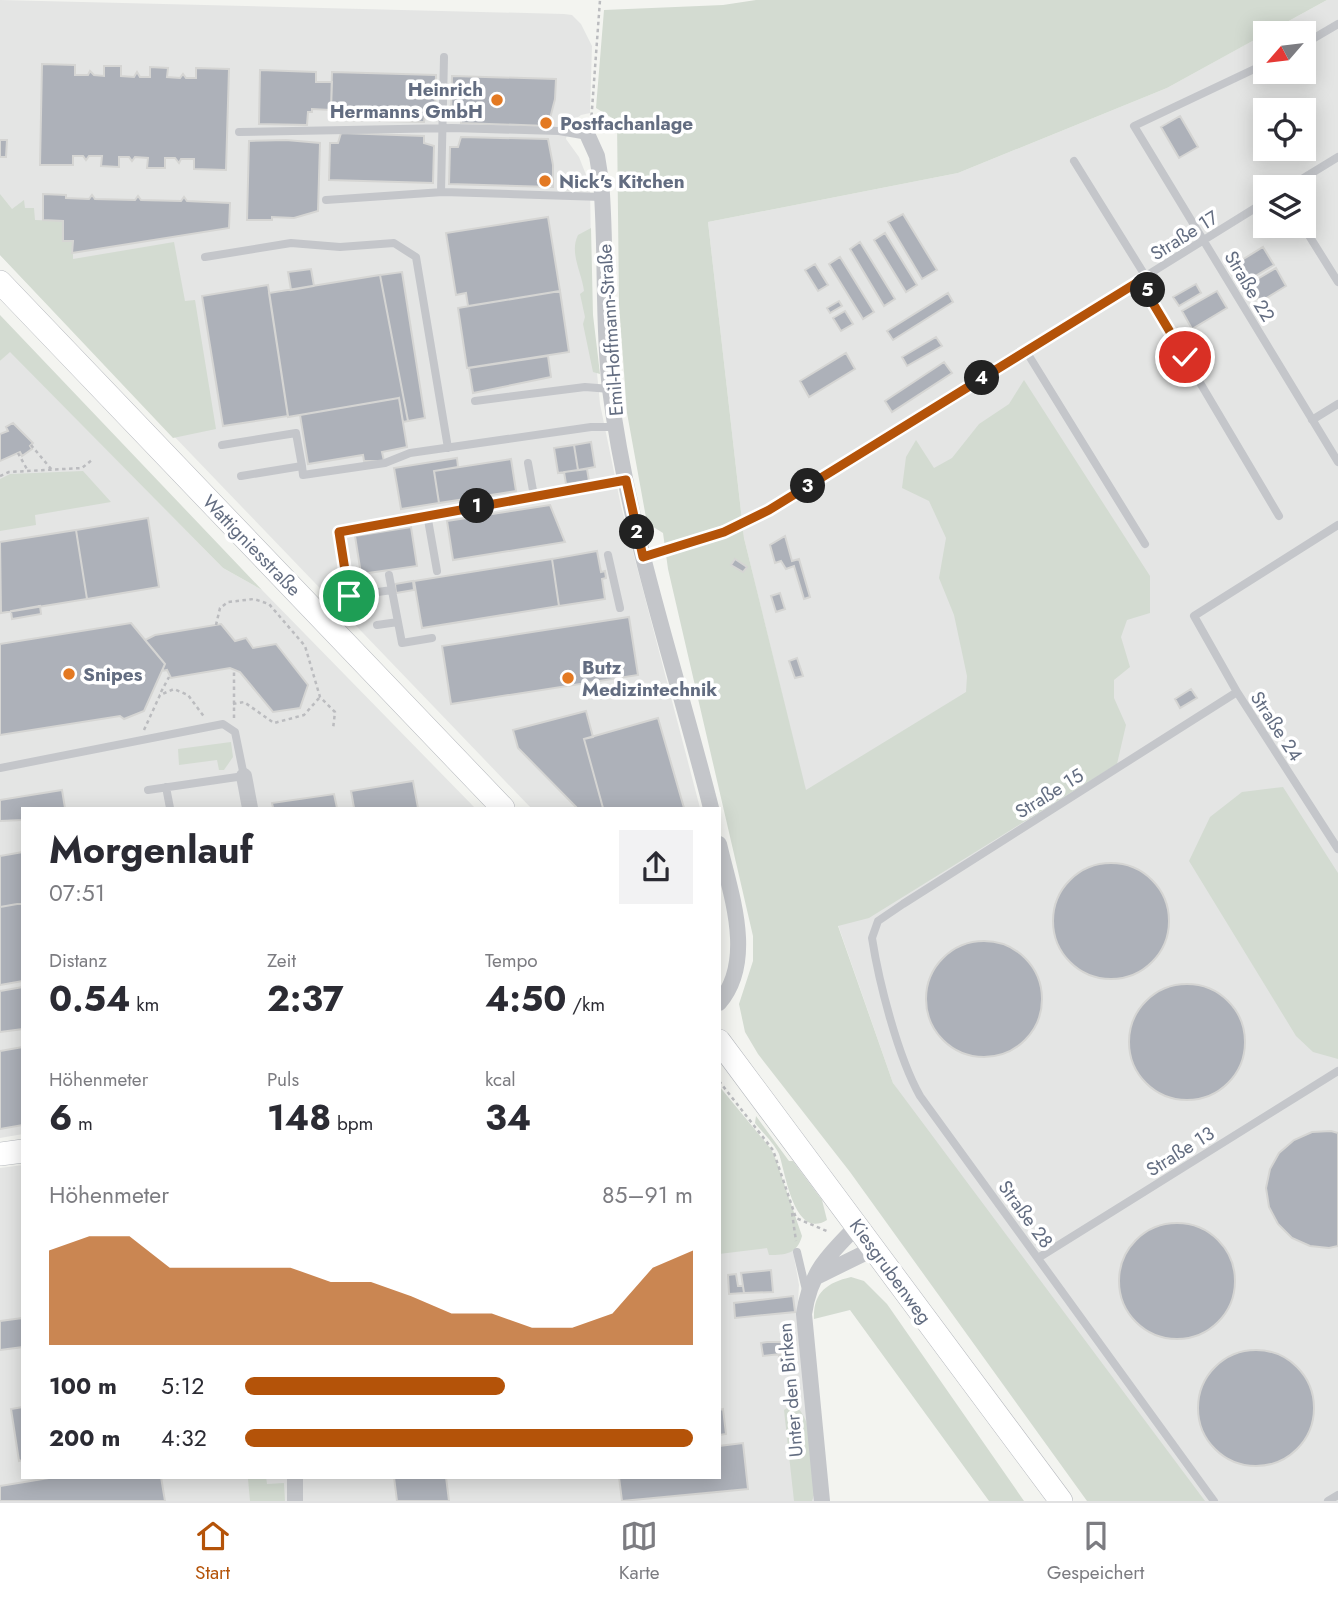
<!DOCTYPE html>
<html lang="de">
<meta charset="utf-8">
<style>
body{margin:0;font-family:Jost,sans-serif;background:#f2f2f3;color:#2b2b33;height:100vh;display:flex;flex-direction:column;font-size:26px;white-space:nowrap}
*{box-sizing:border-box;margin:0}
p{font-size:23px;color:#7c7c81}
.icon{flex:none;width:38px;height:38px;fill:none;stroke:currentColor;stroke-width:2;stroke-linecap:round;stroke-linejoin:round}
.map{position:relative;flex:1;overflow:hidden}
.details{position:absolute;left:21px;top:807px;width:700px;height:672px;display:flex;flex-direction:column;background:#fff;border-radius:0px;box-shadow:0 4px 18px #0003}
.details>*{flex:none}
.needle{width:46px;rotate:242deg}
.fabs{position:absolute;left:1253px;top:21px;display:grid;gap:14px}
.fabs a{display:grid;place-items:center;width:63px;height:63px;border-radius:0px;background:#fff;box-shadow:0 4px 18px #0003;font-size:35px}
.pin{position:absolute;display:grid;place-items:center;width:60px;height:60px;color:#fff;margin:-30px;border:4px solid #fff;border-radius:50%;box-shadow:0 2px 7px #0007}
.km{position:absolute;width:35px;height:35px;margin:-18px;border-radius:50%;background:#222;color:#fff;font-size:19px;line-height:35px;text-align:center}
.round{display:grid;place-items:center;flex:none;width:74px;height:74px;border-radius:0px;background:#f2f2f3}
.headline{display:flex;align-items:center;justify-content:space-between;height:119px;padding:0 28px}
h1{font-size:38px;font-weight:700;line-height:52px}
.stats{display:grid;grid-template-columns:repeat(3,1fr);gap:10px;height:119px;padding:7px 28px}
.stats div{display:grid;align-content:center}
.stats b{font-size:35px;font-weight:700}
.stats small{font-size:19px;font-weight:400}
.stats p{font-size:19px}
.chart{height:196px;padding:14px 28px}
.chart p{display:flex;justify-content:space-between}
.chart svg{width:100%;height:126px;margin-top:7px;fill:#b45309;opacity:.7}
ul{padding:0 28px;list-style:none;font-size:23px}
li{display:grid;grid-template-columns:112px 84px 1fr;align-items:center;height:52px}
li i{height:18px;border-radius:9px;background:#b45309}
.menu{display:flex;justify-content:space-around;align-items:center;height:98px;border-top:2px solid #e1e1e2;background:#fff;font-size:19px;color:#7c7c81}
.menu a{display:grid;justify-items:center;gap:4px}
.menu .on{color:#b45309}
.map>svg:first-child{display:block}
.built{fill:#e4e5e4;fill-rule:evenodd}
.green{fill:#d3dbd1}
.building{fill:#adb1b9;stroke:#d5d5d3;stroke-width:2}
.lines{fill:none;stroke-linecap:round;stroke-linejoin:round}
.secondary-casing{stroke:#b6b9be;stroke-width:24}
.path{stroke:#bbbcbf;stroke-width:2.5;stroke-dasharray:3.5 3.5;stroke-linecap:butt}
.lane{stroke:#c4c6ca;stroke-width:8}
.street{stroke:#c4c6ca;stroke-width:16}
.secondary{stroke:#fff;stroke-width:23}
.route-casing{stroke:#fff;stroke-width:14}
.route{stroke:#b45309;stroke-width:9}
.poi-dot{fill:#e37922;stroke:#fff;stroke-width:2.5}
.labels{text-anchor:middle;stroke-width:7;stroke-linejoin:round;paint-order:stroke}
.poi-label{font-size:19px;font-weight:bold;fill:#636d81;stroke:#fff;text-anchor:start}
.street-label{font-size:19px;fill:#636d81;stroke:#fff}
</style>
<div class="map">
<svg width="1338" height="1501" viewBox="0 0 1338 1501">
<rect width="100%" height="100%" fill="#f3f4f0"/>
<path class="built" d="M0,0L564,14L572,15L581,24L592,46L590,113L581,115L569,124L566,139L579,157L590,185L592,321L600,404L621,506L700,808H531L0,255Z
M1327,0H1338V1501H1163L893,1083L838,925L744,538L708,222L958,173L1167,88L1265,34V72H1304V33H1267ZM1265,110H1304V149H1265ZM1265,187H1304V226H1265Z
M10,351L223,568L262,590L475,808H23V1134L0,1138V361Z
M719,1096L786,1230L793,1251L799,1285L797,1317L816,1501H0V1168L23,1165V1477H719Z"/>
<path class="green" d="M756,0H1327L1167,88L958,173L708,222L744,538L806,790L966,692L967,676L954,615L939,578L946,538L929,501L902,488L906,457L916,440L934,468L952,458L979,424L1009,404L1024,380L1150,576V613L1127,620L1121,637L1130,667L1114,680V698L1126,725L1117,764L869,918L838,926L893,1083L1205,1501H1087L850,1172L758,1054L745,1032L739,1004L753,961V936L668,569L663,533L647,523L627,413L619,304L617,121L596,108L604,10L723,5Z
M0,194L12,209L24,200L25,208H34L35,220L63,221V241H73V259L174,242L185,301L195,300L216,429L173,438L0,255Z
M591,228L593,315L600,374L593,372L583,324L585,317L580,294L584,291C582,273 569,253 578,235Z
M0,315L262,590L223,568L10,352L0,361Z
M83,471L111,502L35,515L36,525L0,531V479L10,474Z
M231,742L233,757L224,770H219L217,760L179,765L178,749Z
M1283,787L1338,873V1059L1313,1052L1296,1036L1189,861L1210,817L1242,792Z
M719,1086L771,1149L776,1160L802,1236C797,1254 786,1255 769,1255L767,1248L719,1254Z
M756,1116L789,1161H793L822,1200L827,1220C794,1241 785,1170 779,1154C774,1143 763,1133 755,1123Z
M851,1277L864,1281L887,1304L1024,1501H989L850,1310L814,1319C813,1293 826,1283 851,1277Z
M793,1404C816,1419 813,1468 815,1492L812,1501H794L784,1410Z
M266,1477L267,1484L284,1483L285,1501H250L248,1479Z"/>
<path class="building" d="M42,64L75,65V75H88L90,71L94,75L104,76V66H121V76L134,77L137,72L140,77H150V67L168,68L167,77L180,78L183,74L186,78H196V68L229,69L226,170L194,169V159H181L179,163L175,158H165V168H147L148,158L135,157L132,161L129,157H119V167L101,166L102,156H89L86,160L83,156H73V165H40Z
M260,70L316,72V82H332L331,110L312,109V112H308L307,125L259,124Z
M332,72L436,75L435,112L425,115L424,122L341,120L339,110H331Z
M452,76L556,79L555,99L548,126L461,123V116L451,113Z
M1180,116L1198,147L1179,158L1161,127Z
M341,133L424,136V143L434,146L433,183L329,180L330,143H338Z
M461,137L548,139L553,165V187L449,184L450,147H458Z
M0,140H7L6,157H0Z
M286,140L320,143L318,211L294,218L272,217V220H247L249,141Z
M43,194L66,195V198L89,199L92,195L95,199L135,200L138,196L141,200L181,201L184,197L187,201L230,203L229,228L72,253L73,241H63V221L43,220Z
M903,214L937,270L922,279L888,222Z
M548,217L560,291L468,306L466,293L456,295L446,233Z
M885,233L917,285L906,292L874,240Z
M860,242L895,299L884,306L850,249Z
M1263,247L1274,265L1247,281L1237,263Z
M840,257L874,312L863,319L829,264Z
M815,264L828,285L818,291L805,270Z
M1276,268L1286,286L1260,302L1249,284Z
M311,269L314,286L291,290L288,272Z
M402,272L425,418L408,421L380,275Z
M380,275L408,421L403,422L399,398L288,417L269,293Z
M1196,284L1201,293L1179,306L1173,297Z
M268,285L288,416L223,426L202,296Z
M560,291L569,352L467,368L458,308Z
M1217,291L1227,308L1192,329L1182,311Z
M948,293L953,302L893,340L887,331Z
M839,301L842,306L830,313L827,308Z
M845,311L853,324L841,331L833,318Z
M936,337L942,346L907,366L902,357Z
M846,353L855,369L809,397L800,381Z
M548,356L551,377L473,393L469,368Z
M944,362L952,373L892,412L885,401Z
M399,398L407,447L382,452L384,461H364L363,455L308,464L300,415Z
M13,423L33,443L30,446L32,449L22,456L20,452L0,461V434L8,431L6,427Z
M591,442L595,467L578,470L574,445Z
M574,445L578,470L558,473L554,448Z
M457,458L458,467L434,471L439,503L401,509L394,468Z
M511,459L516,491L439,503L434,471Z
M587,469L589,481L566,484L564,472Z
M550,505L565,542L453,560L447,521Z
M148,518L159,587L87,599L76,530Z
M411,527L417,566L361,574L355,536Z
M76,530L87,599L1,613L0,542Z
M785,536L792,561L799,559L810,597L804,599L794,566L786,569L781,561L775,563L770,545Z
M597,551L601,572L605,571L606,578L602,579L605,599L559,606L552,559Z
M552,559L559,606L422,628L414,581Z
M735,559L747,567L743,572L731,565Z
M413,581L414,590L396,593L395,584Z
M780,593L785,609L776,612L771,596Z
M40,606L41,614L12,619L11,611Z
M629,617L638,675L451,704L442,646Z
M131,623L165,664L144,711L124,719L120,716L0,735V644Z
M221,624L235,641L246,638L253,648L276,644L308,685L300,708L273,712L240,672L230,668L171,678L167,670L162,671L165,664L145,640L155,635Z
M797,658L803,676L795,678L789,661Z
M1191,689L1197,698L1180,708L1175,699Z
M586,711L593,737L584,739L603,808H577L518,748L513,730Z
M658,718L684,808H603L584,739Z
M413,781L418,808H354L351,791Z
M62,790L65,808H23V820L0,821V800Z
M334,794L337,808H273L272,803Z
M23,852V903L0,907V856Z
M1053 921a58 58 0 1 1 116 0a58 58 0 1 1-116 0Z
M23,903V981L0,985V907Z
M926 999a58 58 0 1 1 116 0a58 58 0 1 1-116 0Z
M1129 1042a58 58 0 1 1 116 0a58 58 0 1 1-116 0Z
M23,987V1029L0,1032V991Z
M23,1047V1125L0,1129V1051Z
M1331,1131L1338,1133V1246L1329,1248L1310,1246L1292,1238L1278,1224L1269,1207L1266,1188L1270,1169L1279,1153L1294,1140L1312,1132Z
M1119 1281a58 58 0 1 1 116 0a58 58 0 1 1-116 0Z
M771,1270L773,1292L744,1293L741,1273Z
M736,1274L738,1286H743L744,1293L729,1294L728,1275Z
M793,1296L795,1312L735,1318L734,1303Z
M23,1318V1347L0,1350V1321Z
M767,1342H788L789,1353L763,1356L761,1343Z
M1198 1408a58 58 0 1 1 116 0a58 58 0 1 1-116 0Z
M789,1353L791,1371L781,1372L779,1355Z
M23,1407V1460L19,1461L11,1409Z
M723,1409L726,1434L719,1435V1410Z
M743,1443L748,1489L622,1501L619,1477H719V1446Z
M55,1477H161L165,1501H0V1486Z
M394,1477H446L449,1501H397Z"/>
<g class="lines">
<defs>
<path id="secondary" d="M0,282L503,808
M719,1041L1061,1501
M0,1154L23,1151"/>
</defs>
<use href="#secondary" class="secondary-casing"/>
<path class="path" d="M591,123L600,0
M31,445L52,470
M18,453L28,471
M0,476L9,472L82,468L93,459
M216,625L220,608L228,602L254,599L269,604L305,646L320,697L335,712L333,729
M161,692L169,677
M233,704L244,702L274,723L304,715L320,697
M234,718V669
M144,730L160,695L174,689L188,695L205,718
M719,1081L773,1150L796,1218L829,1232
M792,1213L796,1241"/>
<path class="lane" d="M1304,44L1338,24
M1265,64L1134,126L1338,462
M239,132L452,128L559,131L588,136
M1074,161L1146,277L1148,295L1279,516
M1289,187L1338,157
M441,192L444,57
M326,200L443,192L602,197
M1303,226L1338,282
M205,257L291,243L340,247L394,243L416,257L448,448
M1026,351L1145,544
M475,401L585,387L610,389
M1312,420L1338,404
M222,445L296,433L302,466
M528,463L534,496
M241,476L302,466L303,475L385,463L410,453L591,427H617
M427,514L437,571
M1338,525L1194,616L1237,692L1338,849
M608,555L620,608
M643,557L724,532L769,510L1265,202
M389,575L402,643L432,638
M392,590L349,596L339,532L626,480
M377,625L398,622
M0,768L223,724L235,732L244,776L148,790
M166,787L170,808
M797,1252L806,1290
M1038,1258L1338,1071
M1214,1501L920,1096C898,1057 879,983 872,938L878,921L903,904L1237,692
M1328,1501L1338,1495"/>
<path class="street" d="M588,136L597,156L601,181C607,250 602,320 610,389C628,532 676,669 711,808
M244,776L250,808
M719,844C730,892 756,960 719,1003
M816,1277L875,1248
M295,1477V1501
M822,1501L804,1314C810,1272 829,1254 858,1225"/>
<use href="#secondary" class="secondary"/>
</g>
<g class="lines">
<defs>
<path id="route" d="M349,596L339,532L626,480L643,557L724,532L769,510L1146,277L1148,295L1185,357"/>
</defs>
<use href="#route" class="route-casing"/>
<use href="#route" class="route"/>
</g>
<g class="poi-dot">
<circle cx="497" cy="100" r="7"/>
<circle cx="546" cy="123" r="7"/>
<circle cx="545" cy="181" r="7"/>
<circle cx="69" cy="674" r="7"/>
<circle cx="568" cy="678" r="7"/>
</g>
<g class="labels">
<g class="poi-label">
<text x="483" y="96" text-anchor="end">Heinrich<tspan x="483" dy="22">Hermanns GmbH</tspan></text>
<text x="560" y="130">Postfachanlage</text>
<text x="559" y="188">Nick's Kitchen</text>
<text x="582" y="674">Butz<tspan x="582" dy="22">Medizintechnik</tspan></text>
<text x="83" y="681">Snipes</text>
</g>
<g class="street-label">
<text transform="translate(1184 235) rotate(-32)" y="7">Straße 17</text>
<text transform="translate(1250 286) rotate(59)" y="7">Straße 22</text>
<text transform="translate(610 330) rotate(-94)" y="7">Emil-Hoffmann-Straße</text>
<text transform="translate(252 545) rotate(46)" y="7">Wattigniesstraße</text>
<text transform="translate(1277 726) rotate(57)" y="7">Straße 24</text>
<text transform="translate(1049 793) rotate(-32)" y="7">Straße 15</text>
<text transform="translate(1180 1151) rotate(-32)" y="7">Straße 13</text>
<text transform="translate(1026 1214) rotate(54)" y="7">Straße 28</text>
<text transform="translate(891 1271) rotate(54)" y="7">Kiesgrubenweg</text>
<text transform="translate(790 1390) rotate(-95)" y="7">Unter den Birken</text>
</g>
</g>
</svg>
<div class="fabs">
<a><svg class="needle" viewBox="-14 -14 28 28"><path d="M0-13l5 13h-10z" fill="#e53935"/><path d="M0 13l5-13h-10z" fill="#7c7c81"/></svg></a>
<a><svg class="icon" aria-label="locate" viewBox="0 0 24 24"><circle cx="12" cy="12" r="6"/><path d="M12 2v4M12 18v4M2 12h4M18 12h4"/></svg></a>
<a><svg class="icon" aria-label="layers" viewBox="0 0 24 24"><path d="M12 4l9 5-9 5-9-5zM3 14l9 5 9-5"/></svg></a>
</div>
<div class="pin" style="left:349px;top:596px;background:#1e9e55"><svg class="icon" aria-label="arrive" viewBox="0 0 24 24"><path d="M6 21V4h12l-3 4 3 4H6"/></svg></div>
<div class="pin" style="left:1185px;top:357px;background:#d93025"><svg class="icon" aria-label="check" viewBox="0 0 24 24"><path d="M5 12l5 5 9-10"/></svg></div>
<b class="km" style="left:477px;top:506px">1</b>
<b class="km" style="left:637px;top:532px">2</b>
<b class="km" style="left:808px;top:486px">3</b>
<b class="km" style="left:982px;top:378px">4</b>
<b class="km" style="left:1148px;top:290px">5</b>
<section class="details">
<div class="headline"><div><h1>Morgenlauf</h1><p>07:51</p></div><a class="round"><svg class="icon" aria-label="share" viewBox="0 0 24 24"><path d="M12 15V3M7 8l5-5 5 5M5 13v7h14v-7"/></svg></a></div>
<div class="stats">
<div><p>Distanz</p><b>0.54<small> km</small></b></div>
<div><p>Zeit</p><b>2:37</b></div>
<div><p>Tempo</p><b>4:50<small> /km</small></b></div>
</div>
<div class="stats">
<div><p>Höhenmeter</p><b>6<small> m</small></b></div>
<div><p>Puls</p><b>148<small> bpm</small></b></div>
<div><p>kcal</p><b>34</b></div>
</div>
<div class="chart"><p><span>Höhenmeter</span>85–91 m</p>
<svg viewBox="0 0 160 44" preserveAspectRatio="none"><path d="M0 44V11L10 6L20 6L30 17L40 17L50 17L60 17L70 22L80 22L90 27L100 33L110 33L120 38L130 38L140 33L150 17L160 11V44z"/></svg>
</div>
<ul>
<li><b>100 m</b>5:12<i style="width:58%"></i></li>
<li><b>200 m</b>4:32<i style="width:100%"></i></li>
</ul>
</section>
</div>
<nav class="menu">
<a class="on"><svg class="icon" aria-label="home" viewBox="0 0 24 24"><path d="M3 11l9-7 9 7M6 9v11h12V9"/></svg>Start</a>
<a><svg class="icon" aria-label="map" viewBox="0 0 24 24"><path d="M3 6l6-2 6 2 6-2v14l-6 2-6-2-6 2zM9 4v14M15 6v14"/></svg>Karte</a>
<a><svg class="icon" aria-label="saved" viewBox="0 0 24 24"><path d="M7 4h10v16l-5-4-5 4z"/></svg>Gespeichert</a>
</nav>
